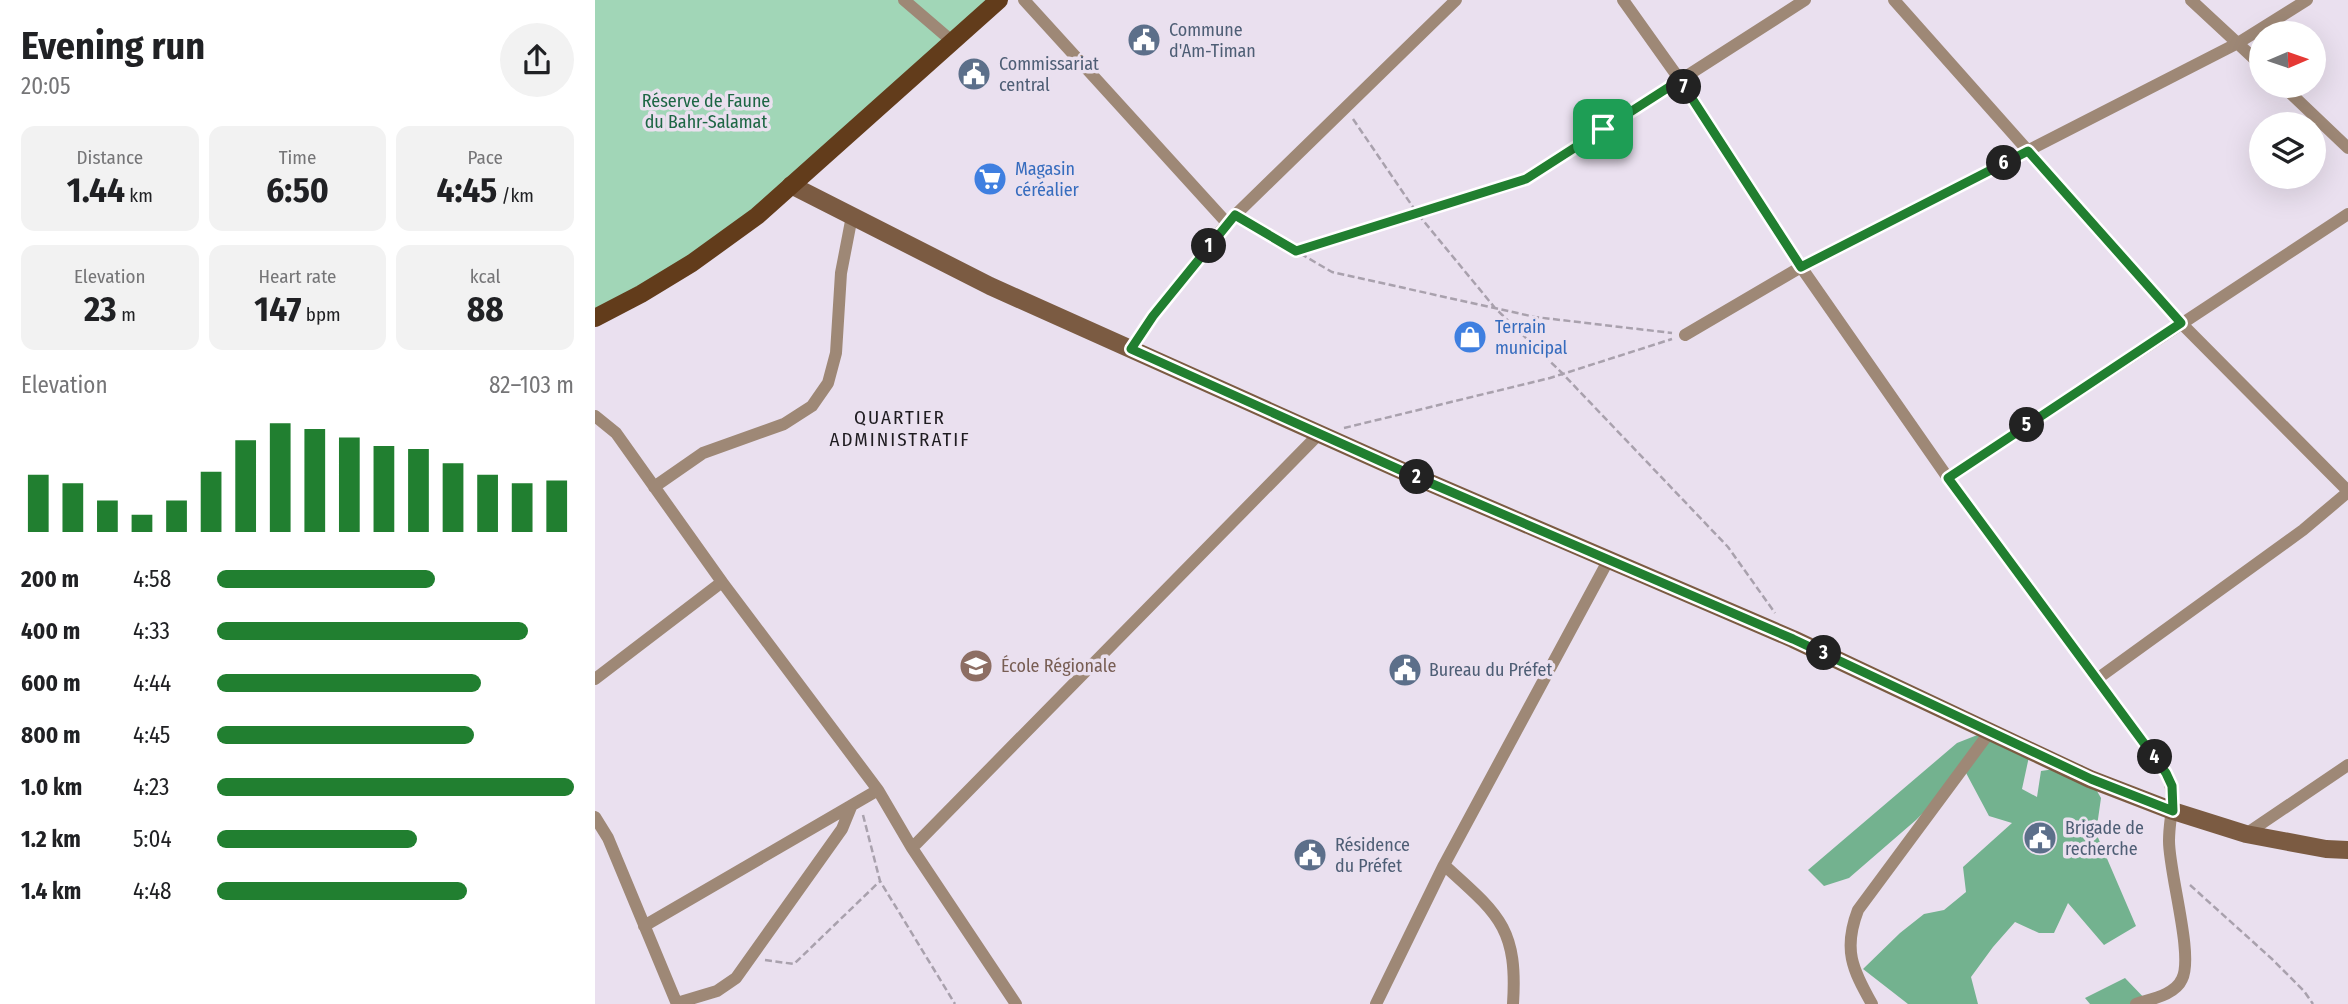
<!DOCTYPE html>
<meta charset="utf-8">
<style>
body{margin:0;font-family:"Fira Sans Condensed",sans-serif;background:#f2f2f2;color:#202124;height:100vh;display:flex;flex-direction:column;font-size:26px;white-space:nowrap}
*{box-sizing:border-box;margin:0}
p{font-size:23px;color:#757577}
.icon{flex:none;width:38px;height:38px;fill:none;stroke:currentColor;stroke-width:2;stroke-linecap:round;stroke-linejoin:round}
.map{position:relative;flex:1;overflow:hidden}
.details{display:flex;flex-direction:column;background:#fff;width:595px}
.details>*{flex:none}
.needle{width:46px;rotate:88deg}
.controls{position:absolute;left:1654px;top:21px;display:grid;gap:14px}
.controls a{display:grid;place-items:center;width:77px;height:77px;border-radius:50%;background:#fff;box-shadow:0 7px 28px #0002;font-size:35px}
.pin{position:absolute;display:grid;place-items:center;width:60px;height:60px;color:#fff;margin:-30px;border-radius:14px;box-shadow:0 4px 10px #0006}
.km{position:absolute;width:35px;height:35px;margin:-18px;border-radius:50%;background:#222;color:#fff;font-size:19px;line-height:35px;text-align:center}
.round{display:grid;place-items:center;flex:none;width:74px;height:74px;border-radius:37px;background:#f2f2f2}
.headline{display:flex;align-items:center;justify-content:space-between;height:119px;padding:0 21px}
h1{font-size:38px;font-weight:700;line-height:52px}
.stats{display:grid;grid-template-columns:repeat(3,1fr);gap:10px;height:119px;padding:7px 21px}
.stats div{display:grid;align-content:center;border-radius:14px;background:#f2f2f2;text-align:center}
.stats b{font-size:35px;font-weight:700}
.stats small{font-size:19px;font-weight:400}
.stats p{font-size:19px}
.chart{height:196px;padding:14px 21px}
.chart p{display:flex;justify-content:space-between}
.chart svg{width:100%;height:126px;margin-top:7px;stroke:#217f30;stroke-width:6}
ul{padding:0 21px;list-style:none;font-size:23px}
li{display:grid;grid-template-columns:112px 84px 1fr;align-items:center;height:52px}
li i{height:18px;border-radius:9px;background:#217f30}
main{display:flex;flex:1;min-height:0}
.map>svg:first-child{display:block}
.green{fill:#a1d6b7}
.forest{fill:#73b28f}
.lines{fill:none;stroke-linecap:round;stroke-linejoin:round}
.path{stroke:#a9a1ad;stroke-width:2.5;stroke-dasharray:7 3.5;stroke-linecap:butt}
.minor{stroke:#9e8876;stroke-width:12}
.secondary{stroke:#7b5b42;stroke-width:18}
.primary{stroke:#623c1b;stroke-width:18}
.route-casing{stroke:#fff;stroke-width:14}
.route{stroke:#217f30;stroke-width:9}
.labels{text-anchor:middle;stroke-width:7;stroke-linejoin:round;paint-order:stroke}
.service-label{font-size:18px;fill:#4e5e75;stroke:#eae0ef;text-anchor:start}
.park-label{font-size:18px;fill:#1d6644;stroke:#eae0ef}
.shop-label{font-size:18px;fill:#366cbe;stroke:#eae0ef;text-anchor:start}
.education-label{font-size:18px;fill:#785e54;stroke:#eae0ef;text-anchor:start}
.neighbourhood-label{font-size:19px;letter-spacing:2px;fill:#1f1c21;stroke:#eae0ef}
</style>
<main>
<section class="details">
<div class="headline"><div><h1>Evening run</h1><p>20:05</p></div><a class="round"><svg class="icon" aria-label="share" viewBox="0 0 24 24"><path d="M12 15V3M7 8l5-5 5 5M5 13v7h14v-7"/></svg></a></div>
<div class="stats">
<div><p>Distance</p><b>1.44<small> km</small></b></div>
<div><p>Time</p><b>6:50</b></div>
<div><p>Pace</p><b>4:45<small> /km</small></b></div>
</div>
<div class="stats">
<div><p>Elevation</p><b>23<small> m</small></b></div>
<div><p>Heart rate</p><b>147<small> bpm</small></b></div>
<div><p>kcal</p><b>88</b></div>
</div>
<div class="chart"><p><span>Elevation</span>82–103 m</p>
<svg viewBox="0 0 160 44" preserveAspectRatio="none"><path d="M5 44V24M15 44V27M25 44V33M35 44V38M45 44V33M55 44V23M65 44V12M75 44V6M85 44V8M95 44V11M105 44V14M115 44V15M125 44V20M135 44V24M145 44V27M155 44V26"/></svg>
</div>
<ul>
<li><b>200 m</b>4:58<i style="width:61%"></i></li>
<li><b>400 m</b>4:33<i style="width:87%"></i></li>
<li><b>600 m</b>4:44<i style="width:74%"></i></li>
<li><b>800 m</b>4:45<i style="width:72%"></i></li>
<li><b>1.0 km</b>4:23<i style="width:100%"></i></li>
<li><b>1.2 km</b>5:04<i style="width:56%"></i></li>
<li><b>1.4 km</b>4:48<i style="width:70%"></i></li>
</ul>
</section>
<div class="map">
<svg width="1753" height="1004" viewBox="0 0 1753 1004">
<rect width="100%" height="100%" fill="#eae0ef"/>
<path class="green" d="M0,0H403L97,263L0,309Z"/>
<path class="forest" d="M1395,730L1435,752L1427,789L1442,797L1446,771L1487,765L1506,798L1501,833L1541,926L1509,945L1473,903L1459,933H1444L1420,922L1398,947L1376,977L1383,1004H1313L1268,969L1305,933L1329,914L1349,910L1371,892L1368,867L1417,823L1394,816L1370,771L1321,820L1254,878L1229,886L1213,870L1362,743Z
M1530,978L1555,1004H1495L1490,998Z"/>
<g class="lines">
<path class="path" d="M758,119L822,213L900,308L967,373L1133,547L1180,613
M651,222L737,272L940,317L1077,333
M701,251L918,183
M749,428L955,378L1077,339
M268,815L285,881L360,1004
M1595,885L1677,959L1709,991L1718,1004
M170,960L199,964L284,882"/>
<path class="minor" d="M309,0L358,42
M429,0L632,223
M1028,0L1085,80L1206,267L1353,478L1571,773C1583,799 1574,814 1574,841C1574,873 1599,956 1587,979C1580,995 1556,999 1541,1004
M1299,0L1586,323L1753,491
M1596,0L1666,65
M1688,86L1753,148
M931,179L1210,0
M1090,335L1206,267L1643,43L1712,0
M536,350L558,316L632,223L861,0
M0,416L21,433L127,582
M1353,478L1753,214
M59,487L108,453L189,424L217,406L233,383L241,353L246,273L257,216
M0,679L127,582L283,790L317,848L421,1004
M1502,679L1708,530L1753,492
M0,817L13,838L82,1004
M1651,834L1753,765
M317,848L724,434
M849,865C903,914 923,927 918,1004
M49,926L283,790
M82,1003L122,991L141,978L247,829L256,807
M781,1004L849,865L1014,559
M1277,1004C1257,969 1248,949 1263,910L1394,733"/>
<path class="secondary" d="M196,185L395,286L812,473L1198,639L1495,779L1578,811L1651,834L1731,849L1753,850"/>
<path class="primary" d="M0,318L46,294L97,263L162,216L404,0"/>
</g>
<g class="lines">
<defs>
<path id="route" d="M1085,80L1206,267L1433,151L1586,323L1353,478L1571,773L1577,786L1578,811L1496,779L1198,639L812,473L536,349L558,316L640,215L701,251L931,179Z"/>
</defs>
<use href="#route" class="route-casing"/>
<use href="#route" class="route"/>
</g>
<defs>
<symbol id="civic-disc" viewBox="-11 -11 22 22"><circle r="9.5" fill="#5c6f8a" stroke="#eae0ef"/><path d="M-.6-6.5H3V-4.5H.6V-3L4-1V1h2V6H-6V1h2V-1L-.6-3ZM-1.2 2.5V6h2.4V2.5Z" fill="#fff"/></symbol>
<symbol id="supermarket-disc" viewBox="-11 -11 22 22"><circle r="9.5" fill="#3f7fe0" stroke="#eae0ef"/><path d="M-6-5.5h2.5l.6 2H6L4.5 2H-2.5L-4.4-4H-6ZM-1.5 3.2a1.3 1.3 0 1 0 .1 0ZM3 3.2a1.3 1.3 0 1 0 .1 0Z" fill="#fff"/></symbol>
<symbol id="shop-disc" viewBox="-11 -11 22 22"><circle r="9.5" fill="#3f7fe0" stroke="#eae0ef"/><path d="M-5-2.5h2.3a2.7 3.5 0 0 1 5.4 0H5L5.5 6h-11ZM-1.5-2.5h3a1.5 2.3 0 0 0-3 0Z" fill="#fff"/></symbol>
<symbol id="school-disc" viewBox="-11 -11 22 22"><circle r="9.5" fill="#8d6e63" stroke="#eae0ef"/><path d="M0-5L7-2L0 1L-7-2ZM-4 1L0 2.5L4 1V4Q0 6-4 4Z" fill="#fff"/></symbol>
</defs>
<g fill-rule="evenodd">
<use href="#civic-disc" x="530" y="21" width="38" height="38"/>
<use href="#civic-disc" x="360" y="55" width="38" height="38"/>
<use href="#supermarket-disc" x="376" y="160" width="38" height="38"/>
<use href="#shop-disc" x="856" y="318" width="38" height="38"/>
<use href="#school-disc" x="362" y="647" width="38" height="38"/>
<use href="#civic-disc" x="791" y="651" width="38" height="38"/>
<use href="#civic-disc" x="1426" y="819" width="38" height="38"/>
<use href="#civic-disc" x="696" y="836" width="38" height="38"/>
</g>
<g class="labels">
<g class="service-label">
<text x="574" y="36">Commune<tspan x="574" dy="21">d'Am-Timan</tspan></text>
<text x="404" y="70">Commissariat<tspan x="404" dy="21">central</tspan></text>
<text x="834" y="676">Bureau du Préfet</text>
<text x="1470" y="834">Brigade de<tspan x="1470" dy="21">recherche</tspan></text>
<text x="740" y="851">Résidence<tspan x="740" dy="21">du Préfet</tspan></text>
</g>
<g class="park-label">
<text x="111" y="107">Réserve de Faune<tspan x="111" dy="21">du Bahr-Salamat</tspan></text>
</g>
<g class="shop-label">
<text x="420" y="175">Magasin<tspan x="420" dy="21">céréalier</tspan></text>
<text x="900" y="333">Terrain<tspan x="900" dy="21">municipal</tspan></text>
</g>
<g class="education-label">
<text x="406" y="672">École Régionale</text>
</g>
<g class="neighbourhood-label">
<text x="305" y="424">QUARTIER<tspan x="305" dy="22">ADMINISTRATIF</tspan></text>
</g>
</g>
</svg>
<div class="controls">
<a><svg class="needle" viewBox="-14 -14 28 28"><path d="M0-13l5 13h-10z" fill="#e53935"/><path d="M0 13l5-13h-10z" fill="#757577"/></svg></a>
<a><svg class="icon" aria-label="layers" viewBox="0 0 24 24"><path d="M12 4l9 5-9 5-9-5zM3 14l9 5 9-5"/></svg></a>
</div>
<div class="pin" style="left:1008px;top:129px;background:#1e9e55"><svg class="icon" aria-label="arrive" viewBox="0 0 24 24"><path d="M6 21V4h12l-3 4 3 4H6"/></svg></div>
<b class="km" style="left:614px;top:246px">1</b>
<b class="km" style="left:822px;top:477px">2</b>
<b class="km" style="left:1229px;top:653px">3</b>
<b class="km" style="left:1560px;top:757px">4</b>
<b class="km" style="left:1432px;top:425px">5</b>
<b class="km" style="left:1409px;top:163px">6</b>
<b class="km" style="left:1089px;top:87px">7</b>
</div>
</main>
